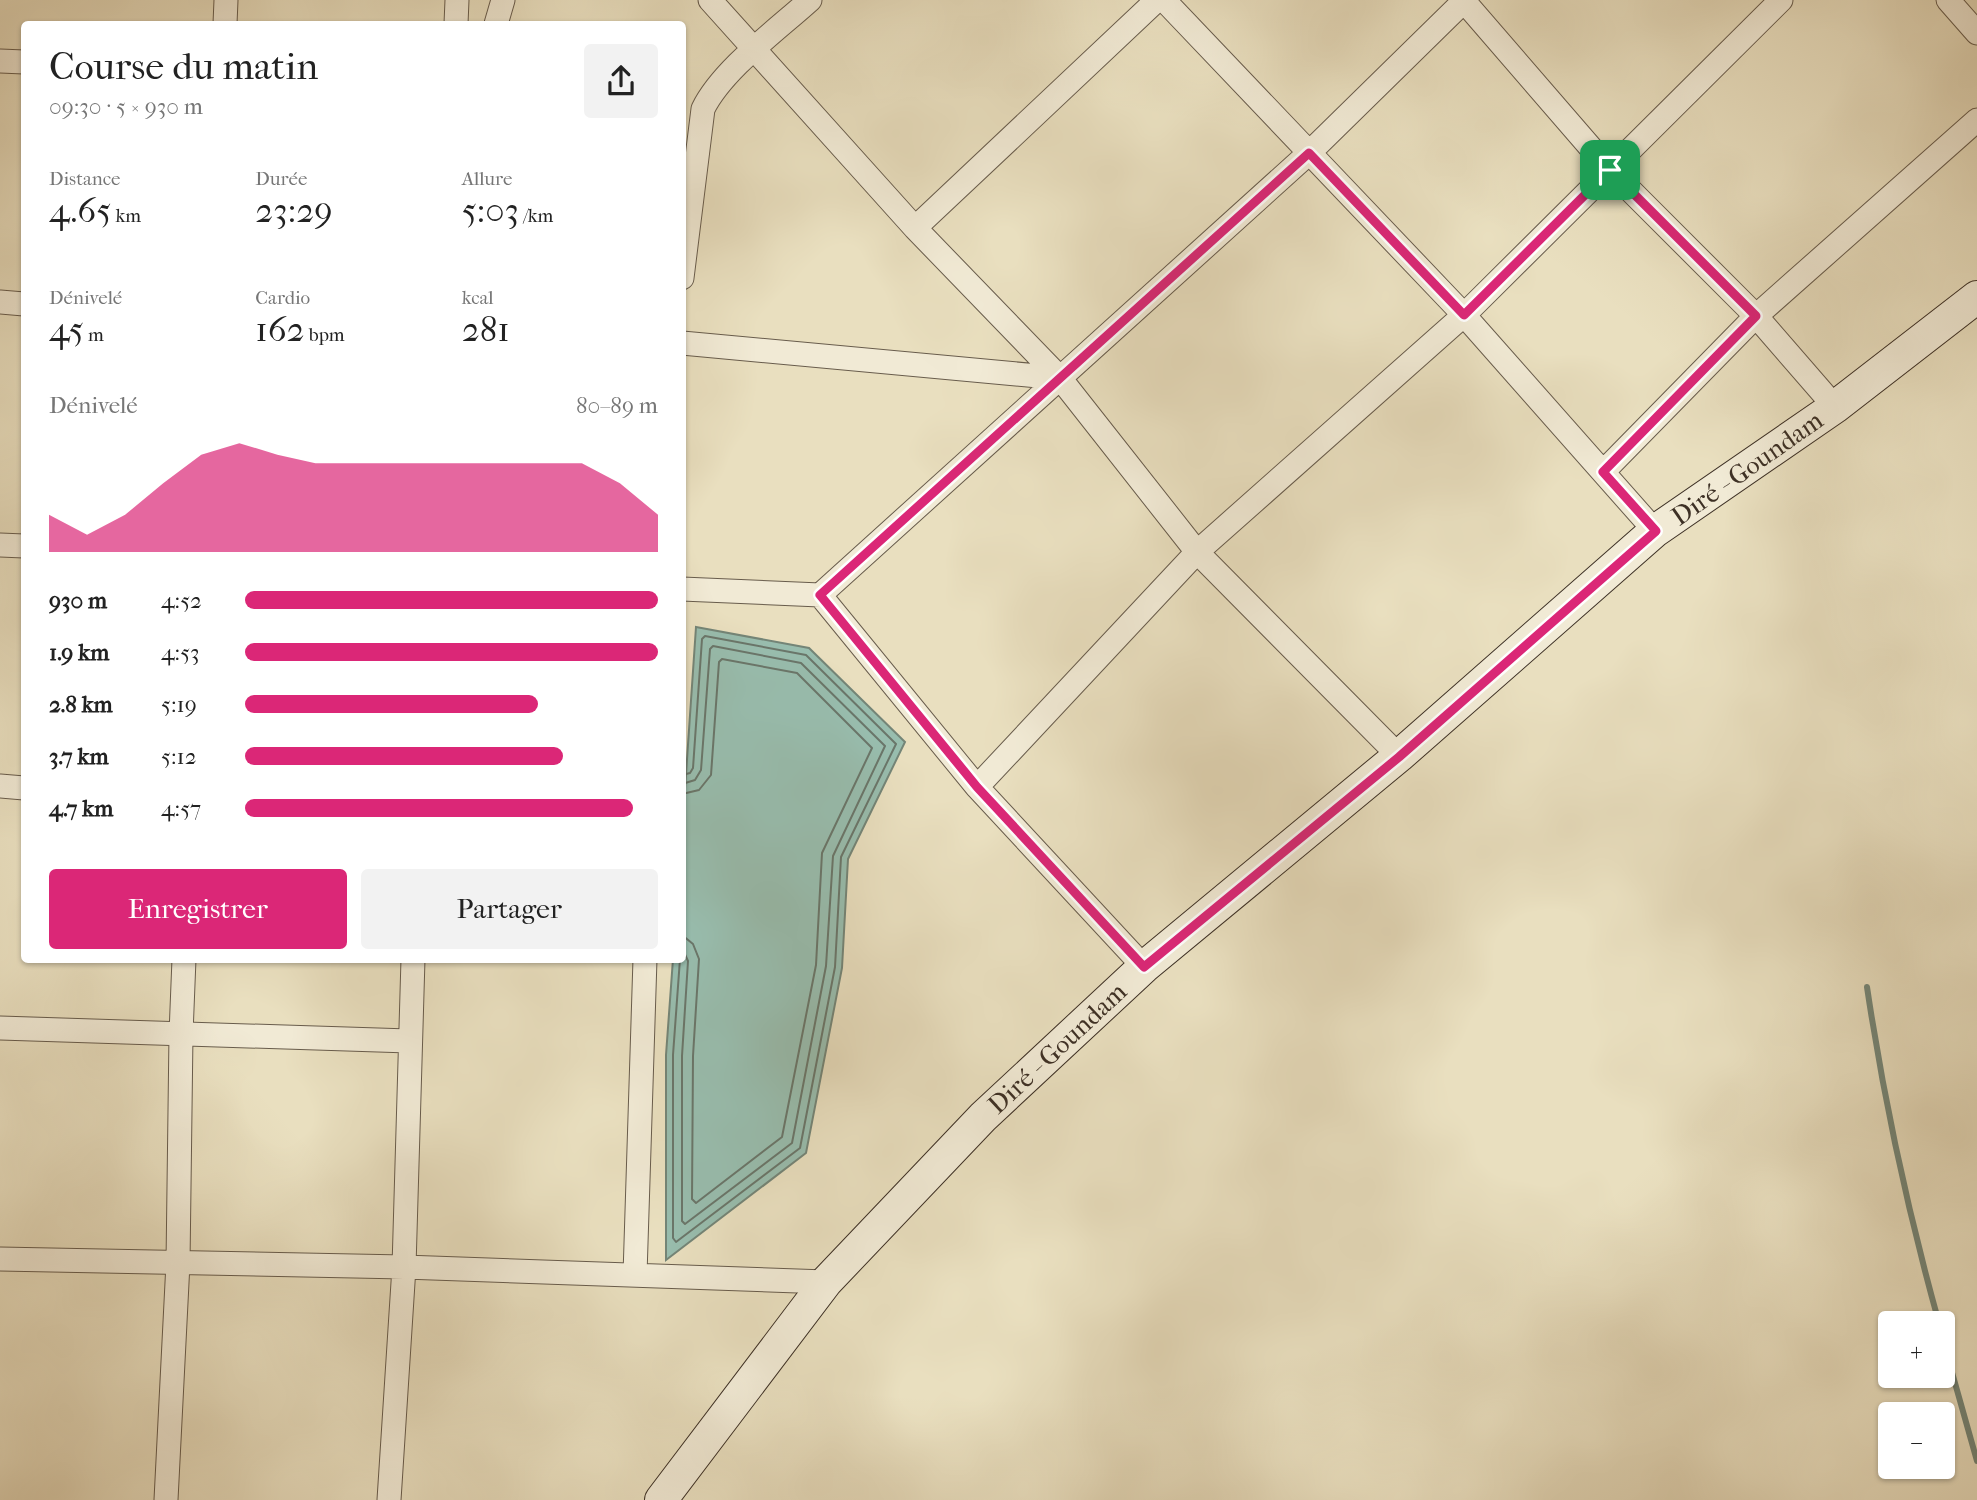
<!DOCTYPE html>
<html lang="fr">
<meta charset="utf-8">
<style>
body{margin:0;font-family:"IM FELL French Canon",serif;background:#f2f2f2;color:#222;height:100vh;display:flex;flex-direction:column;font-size:26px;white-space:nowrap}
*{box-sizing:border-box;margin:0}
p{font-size:23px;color:#767676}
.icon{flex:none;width:38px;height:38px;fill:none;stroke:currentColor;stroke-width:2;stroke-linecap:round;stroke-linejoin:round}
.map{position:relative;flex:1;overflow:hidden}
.drawer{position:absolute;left:21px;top:21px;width:665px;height:942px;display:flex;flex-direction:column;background:#fff;border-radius:7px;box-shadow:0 2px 5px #0004}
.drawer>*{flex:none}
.fabs{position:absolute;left:1878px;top:1311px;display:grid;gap:14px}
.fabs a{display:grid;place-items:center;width:77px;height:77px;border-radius:7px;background:#fff;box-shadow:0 2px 5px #0004;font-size:35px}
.pin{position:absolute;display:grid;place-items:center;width:60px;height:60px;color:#fff;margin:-30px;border-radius:14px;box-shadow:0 4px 10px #0006}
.round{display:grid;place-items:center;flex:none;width:74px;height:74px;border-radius:7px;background:#f2f2f2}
.overview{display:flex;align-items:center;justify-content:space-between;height:119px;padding:0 28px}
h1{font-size:38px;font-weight:600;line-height:52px}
.stats{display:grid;grid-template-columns:repeat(3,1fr);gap:10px;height:119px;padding:7px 28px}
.stats div{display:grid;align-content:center}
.stats b{font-size:35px;font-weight:600}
.stats small{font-size:19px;font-weight:400}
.stats p{font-size:19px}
.chart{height:196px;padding:14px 28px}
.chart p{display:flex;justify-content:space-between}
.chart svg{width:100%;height:126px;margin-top:7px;fill:#db2777;opacity:.7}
.cta{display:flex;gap:14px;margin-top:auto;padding:14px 28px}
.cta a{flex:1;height:80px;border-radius:7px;background:#db2777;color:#fff;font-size:28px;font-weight:600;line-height:80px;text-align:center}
.cta a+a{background:#f2f2f2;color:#222}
ul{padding:0 28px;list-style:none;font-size:23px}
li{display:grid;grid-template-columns:112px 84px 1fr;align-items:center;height:52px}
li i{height:18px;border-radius:9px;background:#db2777}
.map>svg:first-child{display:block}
.water{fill:#98bdae;stroke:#748577;stroke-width:2}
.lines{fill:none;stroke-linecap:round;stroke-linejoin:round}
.shore{stroke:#6a766a;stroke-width:2}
.stream{stroke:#748577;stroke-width:6}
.minor-casing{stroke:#685c4c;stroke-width:25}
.secondary-casing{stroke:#3d3025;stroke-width:34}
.minor{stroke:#f1ead5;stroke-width:23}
.secondary{stroke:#f1ead5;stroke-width:32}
.route-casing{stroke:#fff;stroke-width:14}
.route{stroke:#db2777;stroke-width:9}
.labels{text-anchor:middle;stroke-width:5;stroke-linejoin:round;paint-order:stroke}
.street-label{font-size:26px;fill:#3d3025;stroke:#f1ead5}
</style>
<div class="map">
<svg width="1977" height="1500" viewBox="0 0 1977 1500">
<rect width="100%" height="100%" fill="#e9dfbf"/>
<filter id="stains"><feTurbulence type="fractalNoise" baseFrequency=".00286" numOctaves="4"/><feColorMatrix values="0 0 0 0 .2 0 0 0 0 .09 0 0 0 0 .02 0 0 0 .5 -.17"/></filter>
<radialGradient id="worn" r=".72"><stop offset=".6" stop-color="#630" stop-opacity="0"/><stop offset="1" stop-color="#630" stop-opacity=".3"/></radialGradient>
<path class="water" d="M696,627L809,648L905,742L848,859L842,968L806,1153L666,1260V1055L673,959H682L683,818Z"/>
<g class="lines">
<path class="shore" d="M682,784L695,780L701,770L710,649L713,646L801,663L885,746L833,856L826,966L792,1143L685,1224L682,1221V1056L688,961L682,948
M682,794L699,790L711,775L719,662L722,659L797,673L872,748L822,853L816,965L782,1137L696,1203L692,1199L693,1056L699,959L693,944L682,935
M680,959L673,1055V1238L676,1242L800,1148L835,967L841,857L896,744L806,655L705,636L702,639L693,768L690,773L682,775"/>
<path class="stream" d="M1867,987C1884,1101 1908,1212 1939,1323
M1942,1337L1977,1461"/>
<defs>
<path id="minor" d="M710,0L915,228L1060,378L1197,552L1399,756
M1164,0L1464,315L1655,531
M1463,0L1610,170L1756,316L1835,407
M1948,0L1977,33
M225,24L226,0
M456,24L457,0
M496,24L503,0
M0,61L24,62
M915,228L1157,0
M682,278L703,109C722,70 777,30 810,0
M0,302L24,304
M682,343L1060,378
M1603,472L1756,316L1977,120
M0,545L24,546
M682,589L820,595L1309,153L1465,0
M820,595L977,787L1144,967
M0,786L24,788
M977,787L1197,552L1464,315L1781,0
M0,1028L409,1041
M0,1259L404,1267L826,1282
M635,1275L645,959
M166,1500L178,1263L181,1034L184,959
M389,1500L404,1267L413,959"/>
<path id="secondary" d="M661,1500L826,1282L983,1117L1144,967L1399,756L1655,531L1835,407L1977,297"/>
</defs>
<use href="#minor" class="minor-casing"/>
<use href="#secondary" class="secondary-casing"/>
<use href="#minor" class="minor"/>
<use href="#secondary" class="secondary"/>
</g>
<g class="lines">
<defs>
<path id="route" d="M1309,153L1464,315L1610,170L1756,316L1603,472L1656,531L1399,757L1144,967L977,787L820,595Z"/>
</defs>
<use href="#route" class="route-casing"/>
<use href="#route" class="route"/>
</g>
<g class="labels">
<g class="street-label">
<text transform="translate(1747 468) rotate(-35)" y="9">Diré - Goundam</text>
<text transform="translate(1057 1048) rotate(-43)" y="9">Diré - Goundam</text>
</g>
</g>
<rect width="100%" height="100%" filter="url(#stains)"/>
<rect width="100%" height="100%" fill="url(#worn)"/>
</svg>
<div class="fabs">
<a>+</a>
<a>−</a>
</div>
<div class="pin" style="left:1610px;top:170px;background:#1e9e55"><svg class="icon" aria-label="arrive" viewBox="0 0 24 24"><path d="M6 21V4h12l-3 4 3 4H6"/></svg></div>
<section class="drawer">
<div class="overview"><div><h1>Course du matin</h1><p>09:30 · 5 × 930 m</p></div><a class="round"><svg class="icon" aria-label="share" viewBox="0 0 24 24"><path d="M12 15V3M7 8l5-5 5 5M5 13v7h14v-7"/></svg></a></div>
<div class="stats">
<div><p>Distance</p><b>4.65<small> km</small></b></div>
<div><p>Durée</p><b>23:29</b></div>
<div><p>Allure</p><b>5:03<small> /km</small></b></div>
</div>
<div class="stats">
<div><p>Dénivelé</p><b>45<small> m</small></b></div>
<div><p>Cardio</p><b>162<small> bpm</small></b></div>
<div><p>kcal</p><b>281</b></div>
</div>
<div class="chart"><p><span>Dénivelé</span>80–89 m</p>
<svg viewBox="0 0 160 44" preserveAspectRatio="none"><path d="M0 44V31L10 38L20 31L30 20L40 10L50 6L60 10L70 13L80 13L90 13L100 13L110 13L120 13L130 13L140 13L150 20L160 31V44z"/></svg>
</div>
<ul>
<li><b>930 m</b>4:52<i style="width:100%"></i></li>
<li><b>1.9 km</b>4:53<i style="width:100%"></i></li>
<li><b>2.8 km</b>5:19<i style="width:71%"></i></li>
<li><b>3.7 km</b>5:12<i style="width:77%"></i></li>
<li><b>4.7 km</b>4:57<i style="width:94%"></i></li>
</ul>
<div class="cta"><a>Enregistrer</a><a>Partager</a></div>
</section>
</div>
